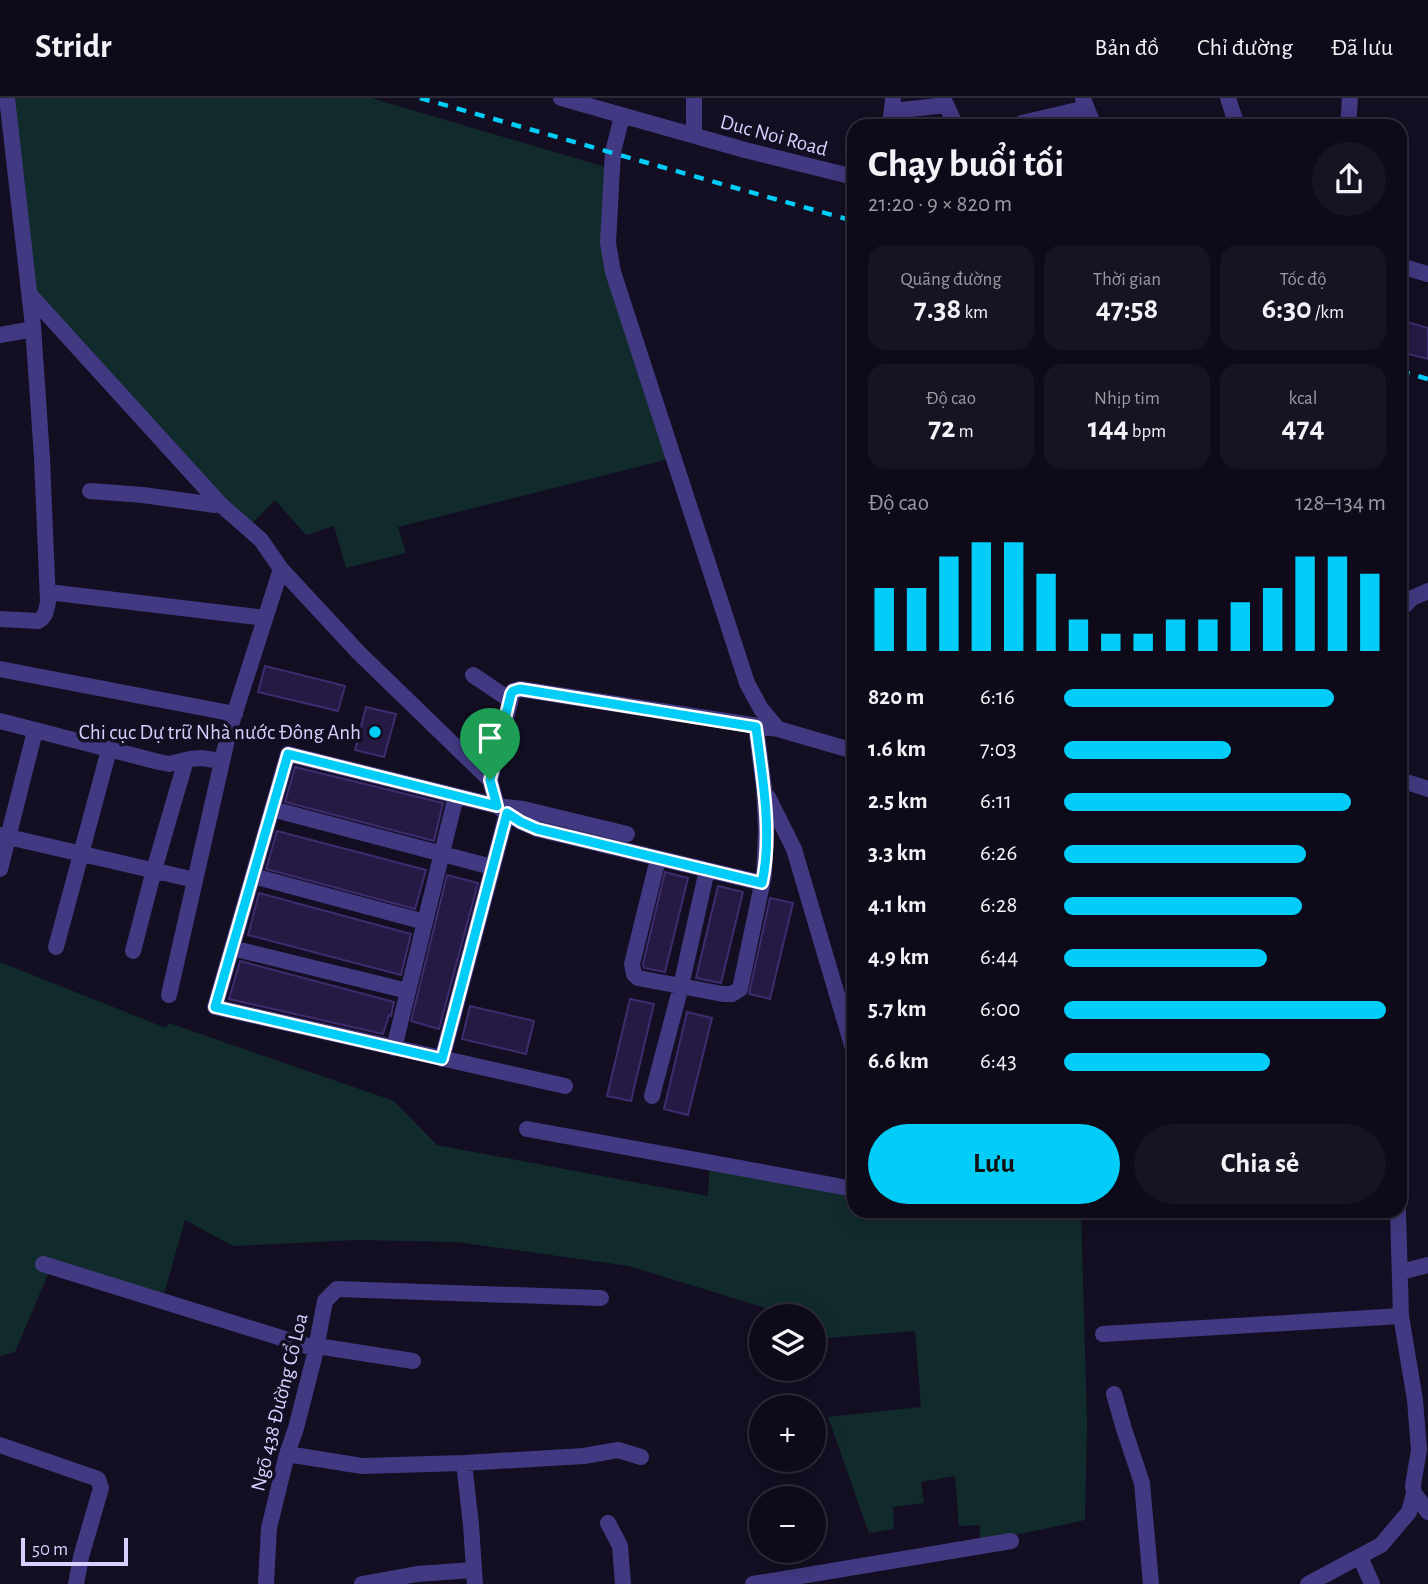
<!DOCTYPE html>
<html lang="vi">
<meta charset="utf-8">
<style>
body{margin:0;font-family:"Alegreya Sans",sans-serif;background:#171323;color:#f1f3f6;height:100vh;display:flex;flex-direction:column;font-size:26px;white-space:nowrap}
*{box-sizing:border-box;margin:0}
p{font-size:23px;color:#9b9aa2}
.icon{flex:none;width:38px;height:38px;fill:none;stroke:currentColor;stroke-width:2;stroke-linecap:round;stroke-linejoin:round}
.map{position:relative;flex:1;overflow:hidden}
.side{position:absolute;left:847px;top:21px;width:560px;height:1099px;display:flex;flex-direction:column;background:#0e0a1a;border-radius:21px;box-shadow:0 4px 18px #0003,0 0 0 2px #2e2b39}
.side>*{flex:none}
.fabs{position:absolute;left:749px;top:1206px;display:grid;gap:14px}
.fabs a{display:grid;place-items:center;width:77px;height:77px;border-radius:50%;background:#0e0a1a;box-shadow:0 4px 18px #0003,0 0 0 2px #2e2b39;font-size:35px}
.scale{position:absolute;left:21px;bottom:18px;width:107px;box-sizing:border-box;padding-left:7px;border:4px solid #d8cfff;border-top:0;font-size:19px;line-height:24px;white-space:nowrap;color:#d8cfff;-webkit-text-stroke:5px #130e22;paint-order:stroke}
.pin{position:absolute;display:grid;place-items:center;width:60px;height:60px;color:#fff;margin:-72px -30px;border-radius:50% 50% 50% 0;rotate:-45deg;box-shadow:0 0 7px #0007}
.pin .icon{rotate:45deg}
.round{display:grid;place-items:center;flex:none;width:74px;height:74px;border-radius:37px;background:#171323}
.summary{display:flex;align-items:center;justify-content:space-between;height:119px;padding:0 21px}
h1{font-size:38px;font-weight:700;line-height:52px}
.figures{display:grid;grid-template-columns:repeat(3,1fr);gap:10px;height:119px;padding:7px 21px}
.figures div{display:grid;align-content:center;border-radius:18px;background:#171323;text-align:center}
.figures b{font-size:30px;font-weight:700}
.figures small{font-size:19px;font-weight:400}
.figures p{font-size:19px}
.chart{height:196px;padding:14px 21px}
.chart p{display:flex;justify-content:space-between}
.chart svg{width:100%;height:126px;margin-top:7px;stroke:#01cdf8;stroke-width:6}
.primary-button{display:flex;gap:14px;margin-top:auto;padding:14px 21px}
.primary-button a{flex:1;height:80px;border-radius:42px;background:#01cdf8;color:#111;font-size:28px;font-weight:700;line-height:80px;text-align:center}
.primary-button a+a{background:#171323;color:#f1f3f6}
ul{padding:0 21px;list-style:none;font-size:23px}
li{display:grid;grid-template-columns:112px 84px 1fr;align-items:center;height:52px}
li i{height:18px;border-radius:9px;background:#01cdf8}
header{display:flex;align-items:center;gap:42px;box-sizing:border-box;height:98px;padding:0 35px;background:#0e0a1a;border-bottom:2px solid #2e2b39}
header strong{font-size:33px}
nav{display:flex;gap:38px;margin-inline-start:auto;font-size:24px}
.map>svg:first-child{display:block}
.green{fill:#112b2c}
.building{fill:#251a43;stroke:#3e2c6f;stroke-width:2}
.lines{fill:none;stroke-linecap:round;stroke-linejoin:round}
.minor{stroke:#413981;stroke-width:16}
.rail{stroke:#01cdf8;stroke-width:4.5;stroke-dasharray:10 9;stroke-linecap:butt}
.route-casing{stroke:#fff;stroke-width:14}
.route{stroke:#01cdf8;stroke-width:9}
.poi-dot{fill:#01cdf8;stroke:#130e22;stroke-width:2.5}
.labels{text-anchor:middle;stroke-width:7;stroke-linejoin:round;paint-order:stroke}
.street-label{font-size:21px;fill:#d8cfff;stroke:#130e22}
.poi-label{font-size:21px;fill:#d8cfff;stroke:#130e22;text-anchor:end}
</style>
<header>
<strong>Stridr</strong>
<nav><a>Bản đồ</a><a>Chỉ đường</a><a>Đã lưu</a></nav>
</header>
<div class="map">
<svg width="1428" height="1486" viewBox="0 0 1428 1486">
<rect width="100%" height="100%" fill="#130e22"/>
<path class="green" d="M6,0H371L612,71L608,145L673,360L398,429L406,455L346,470L334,428L306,437L275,402L248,430L30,197Z
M0,864L166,930L169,925L394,1003L437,1047L708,1098L710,1059L854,1084V1113H1081L1087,1325L1085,1422L980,1445V1427L959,1428L955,1378L921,1384L924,1405L893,1409L894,1431L869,1435L828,1319L921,1309L915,1233L814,1241V1218H787L785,1216L629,1168L457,1144L357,1142L233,1148L185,1122L162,1203L51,1169L15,1254L0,1258Z"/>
<path class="building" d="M1400,222L1428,230V261L1400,254Z
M265,568L345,588L338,613L258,594Z
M366,609L396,616L384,659L355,652Z
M295,669L443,705L434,743L285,704Z
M277,733L426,772L415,811L266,771Z
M665,774L688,780L665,874L644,870L643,866Z
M447,777L478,785L439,931L411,923Z
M718,788L743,794L721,885L696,880Z
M259,795L411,836L401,877L248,837Z
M770,800L793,805L770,901L749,896Z
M240,863L394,904L391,918L389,917L383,936L229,901Z
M630,901L654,906L631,1003L607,998Z
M470,908L534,923L526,956L462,941Z
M687,914L712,920L688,1017L664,1011Z"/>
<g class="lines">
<path class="minor" d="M561,0L745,52L854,79
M943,0L956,28
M1228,0L1237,28
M1083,1L1094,28
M893,13L946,7
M622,18L613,54L612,71L608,145L613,174L747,585L761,611L778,631
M1022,25L1086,10
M890,28C890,17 893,11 893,0
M1348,28L1350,0
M694,37V0
M1400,168L1428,176
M30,197L220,406L261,442L281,471L359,555L490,682
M0,237L28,232L33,228
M90,393L143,397L215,407L220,406
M48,494L265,520
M1400,512L1412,500L1428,493
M0,521L38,523C46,519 46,513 48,504L42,360L33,228L7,0
M0,571L235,616
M473,577L510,602
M0,623L155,663L169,666L190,661L201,660L215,662L222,664
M1400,682L1428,691
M768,699L794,751L854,954
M272,711L492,769
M627,736L523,711L497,708L490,682L513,593L520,591L778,631L854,653
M0,737L195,782
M658,761L632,866L634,876L638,880L723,896H732L740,891L764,777L766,732L764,690L756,629
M0,771L35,633
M253,778L425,824
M56,849L109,652
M232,850L408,893
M133,853L154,772L186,662
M169,897L229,633L281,471
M394,950L456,698
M442,961L507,715
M565,988L215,909L288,656L497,708L521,724L537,731L762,785
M652,998L681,888L707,772
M527,1031L854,1091
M43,1166L317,1251
M1401,1174L1428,1167
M1103,1236L1401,1218
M317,1248L413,1263
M1114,1296L1124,1331L1142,1385L1151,1486
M0,1347L98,1381L101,1390L81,1459L76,1486
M287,1356L362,1368L464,1365L584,1358L618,1352L641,1359
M464,1365L471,1427L475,1486
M1414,1395L1428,1414
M608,1425L620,1448L623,1486
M1360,1459L1372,1486
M266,1486L269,1430L287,1356L296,1330L315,1256L325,1203L337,1191L601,1200
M362,1486L417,1476L473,1472
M753,1486L1011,1443
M1308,1486L1381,1447L1409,1414L1414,1395L1413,1387L1419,1352L1415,1302L1401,1218L1398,1113"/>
<path class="rail" d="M420,0C565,41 709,83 854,123
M1400,273L1428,281"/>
</g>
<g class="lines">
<defs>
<path id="route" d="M520,591L756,629C762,678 773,735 762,785L537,731L521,724L507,715L442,961L215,909L288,656L497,708L490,682L511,596L513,593Z"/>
</defs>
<use href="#route" class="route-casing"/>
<use href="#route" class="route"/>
</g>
<circle class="poi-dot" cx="375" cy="634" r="7"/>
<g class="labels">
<g class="street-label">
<text transform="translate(774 37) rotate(15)" y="7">Duc Noi Road</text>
<text transform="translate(279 1304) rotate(-76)" y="7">Ngõ 438 Đường Cổ Loa</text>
</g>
<g class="poi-label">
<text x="361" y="641">Chi cục Dự trữ Nhà nước Đông Anh</text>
</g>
</g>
</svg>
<div class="fabs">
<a><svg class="icon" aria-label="layers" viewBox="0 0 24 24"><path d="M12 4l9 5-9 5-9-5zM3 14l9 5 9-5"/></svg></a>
<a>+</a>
<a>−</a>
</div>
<div class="scale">50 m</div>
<div class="pin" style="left:490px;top:682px;background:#1e9e55"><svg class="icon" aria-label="arrive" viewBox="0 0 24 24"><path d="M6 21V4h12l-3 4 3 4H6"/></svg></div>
<section class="side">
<div class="summary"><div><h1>Chạy buổi tối</h1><p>21:20 · 9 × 820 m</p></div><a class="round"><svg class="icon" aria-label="share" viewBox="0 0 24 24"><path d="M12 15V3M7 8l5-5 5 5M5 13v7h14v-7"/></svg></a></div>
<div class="figures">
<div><p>Quãng đường</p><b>7.38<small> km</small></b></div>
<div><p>Thời gian</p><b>47:58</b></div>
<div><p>Tốc độ</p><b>6:30<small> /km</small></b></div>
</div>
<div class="figures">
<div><p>Độ cao</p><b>72<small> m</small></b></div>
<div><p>Nhịp tim</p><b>144<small> bpm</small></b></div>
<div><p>kcal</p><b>474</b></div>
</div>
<div class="chart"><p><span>Độ cao</span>128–134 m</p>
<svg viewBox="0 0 160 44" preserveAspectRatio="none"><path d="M5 44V22M15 44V22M25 44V11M35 44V6M45 44V6M55 44V17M65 44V33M75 44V38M85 44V38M95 44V33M105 44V33M115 44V27M125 44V22M135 44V11M145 44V11M155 44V17"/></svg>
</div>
<ul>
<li><b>820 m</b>6:16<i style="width:84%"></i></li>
<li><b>1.6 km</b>7:03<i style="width:52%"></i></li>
<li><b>2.5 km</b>6:11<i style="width:89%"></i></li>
<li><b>3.3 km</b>6:26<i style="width:75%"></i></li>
<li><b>4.1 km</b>6:28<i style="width:74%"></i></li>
<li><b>4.9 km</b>6:44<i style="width:63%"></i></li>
<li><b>5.7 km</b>6:00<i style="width:100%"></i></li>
<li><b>6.6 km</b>6:43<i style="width:64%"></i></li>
</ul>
<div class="primary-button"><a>Lưu</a><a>Chia sẻ</a></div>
</section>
</div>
